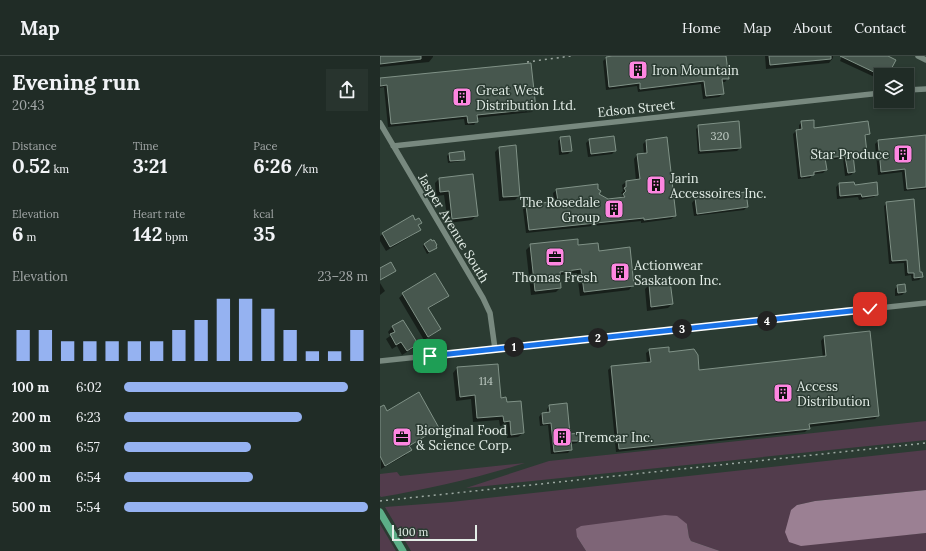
<!DOCTYPE html>
<meta charset="utf-8">
<style>
body{margin:0;font-family:Lora,serif;background:#28342e;color:#f1f3f6;height:100vh;display:flex;flex-direction:column;font-size:15px;white-space:nowrap}
*{box-sizing:border-box;margin:0}
p{font-size:13px;color:#a2a7a7}
.icon{flex:none;width:22px;height:22px;fill:none;stroke:currentColor;stroke-width:2;stroke-linecap:round;stroke-linejoin:round}
.map{position:relative;flex:1;overflow:hidden}
.panel{display:flex;flex-direction:column;background:#202c26;width:380px}
.panel>*{flex:none}
.controls{position:absolute;left:494px;top:12px;display:grid;gap:8px}
.controls a{display:grid;place-items:center;width:40px;height:40px;border-radius:0px;background:#202c26;box-shadow:0 2px 6px #0003,0 0 0 1px #3d4843;font-size:20px}
.scale{position:absolute;left:12px;bottom:10px;width:85px;box-sizing:border-box;padding-left:4px;border:2px solid #e3ede7;border-top:0;font-size:11px;line-height:14px;white-space:nowrap;color:#e3ede7;-webkit-text-stroke:3px #2b3b32;paint-order:stroke}
.pin{position:absolute;display:grid;place-items:center;width:34px;height:34px;color:#fff;margin:-17px;border-radius:8px;box-shadow:0 2px 6px #0006}
.km{position:absolute;width:20px;height:20px;margin:-10px;border-radius:50%;background:#222;color:#fff;font-size:11px;line-height:20px;text-align:center}
.round{display:grid;place-items:center;flex:none;width:42px;height:42px;border-radius:0px;background:#28342e}
.summary{display:flex;align-items:center;justify-content:space-between;height:68px;padding:0 12px}
h1{font-size:22px;font-weight:700;line-height:30px}
.metrics{display:grid;grid-template-columns:repeat(3,1fr);gap:6px;height:68px;padding:4px 12px}
.metrics div{display:grid;align-content:center}
.metrics b{font-size:20px;font-weight:700}
.metrics small{font-size:11px;font-weight:400}
.metrics p{font-size:11px}
.chart{height:112px;padding:8px 12px}
.chart p{display:flex;justify-content:space-between}
.chart svg{width:100%;height:72px;margin-top:4px;stroke:#95b2f1;stroke-width:6}
ul{padding:0 12px;list-style:none;font-size:13px}
li{display:grid;grid-template-columns:64px 48px 1fr;align-items:center;height:30px}
li i{height:10px;border-radius:5px;background:#95b2f1}
header{display:flex;align-items:center;gap:24px;box-sizing:border-box;height:56px;padding:0 20px;background:#202c26;border-bottom:1px solid #3d4843}
header strong{font-size:19px}
nav{display:flex;gap:22px;margin-inline-start:auto;font-size:14px}
main{display:flex;flex:1;min-height:0}
.map>svg:first-child{display:block}
.green{fill:#523c4c}
.forest{fill:#7e6577}
.water{fill:#9b8093}
.shadow{fill:#0007;fill-rule:evenodd}
.building{fill:#47574e;stroke:#809287}
.lines{fill:none;stroke-linecap:round;stroke-linejoin:round}
.minor{stroke:#78897f;stroke-width:5.5}
.major{stroke:#5cae87;stroke-width:7}
.rail{stroke:#9da9a2;stroke-width:1.5;stroke-dasharray:2 4;stroke-linecap:butt}
.route-casing{stroke:#fff;stroke-width:8}
.route{stroke:#1a73e8;stroke-width:5}
.labels{text-anchor:middle;stroke-width:3;stroke-linejoin:round;paint-order:stroke}
.number-label{font-size:11px;fill:#bcc8c1}
.poi-label{font-size:13px;fill:#e3ede7;stroke:#2b3b32;text-anchor:start}
.street-label{font-size:13px;fill:#e3ede7;stroke:#2b3b32}
</style>
<header>
<strong>Map</strong>
<nav><a>Home</a><a>Map</a><a>About</a><a>Contact</a></nav>
</header>
<main>
<section class="panel">
<div class="summary"><div><h1>Evening run</h1><p>20:43</p></div><a class="round"><svg class="icon" aria-label="share" viewBox="0 0 24 24"><path d="M12 15V3M7 8l5-5 5 5M5 13v7h14v-7"/></svg></a></div>
<div class="metrics">
<div><p>Distance</p><b>0.52<small> km</small></b></div>
<div><p>Time</p><b>3:21</b></div>
<div><p>Pace</p><b>6:26<small> /km</small></b></div>
</div>
<div class="metrics">
<div><p>Elevation</p><b>6<small> m</small></b></div>
<div><p>Heart rate</p><b>142<small> bpm</small></b></div>
<div><p>kcal</p><b>35</b></div>
</div>
<div class="chart"><p><span>Elevation</span>23–28 m</p>
<svg viewBox="0 0 160 44" preserveAspectRatio="none"><path d="M5 44V25M15 44V25M25 44V32M35 44V32M45 44V32M55 44V32M65 44V32M75 44V25M85 44V19M95 44V6M105 44V6M115 44V12M125 44V25M135 44V38M145 44V38M155 44V25"/></svg>
</div>
<ul>
<li><b>100 m</b>6:02<i style="width:92%"></i></li>
<li><b>200 m</b>6:23<i style="width:73%"></i></li>
<li><b>300 m</b>6:57<i style="width:52%"></i></li>
<li><b>400 m</b>6:54<i style="width:53%"></i></li>
<li><b>500 m</b>5:54<i style="width:100%"></i></li>
</ul>
</section>
<div class="map">
<svg width="546" height="495" viewBox="0 0 546 495">
<rect width="100%" height="100%" fill="#2b3b32"/>
<path class="green" d="M546,365V384L86,432L169,405Z
M546,394V434L435,445L417,449L523,479L546,477V495H340L311,485L309,481L307,468L197,481L206,495H31L5,451L71,446Z
M145,407C97,422 49,433 1,441L0,440V418L17,416L20,420Z
M0,468L16,495H0Z"/>
<path class="forest" d="M285,459L297,460L307,468L309,481L311,485L340,495H206L197,481L196,473L201,470Z"/>
<path class="water" d="M546,434V477L421,490L409,486L405,476L411,454L417,449L435,445Z"/>
<path class="shadow" d="M0,0H53V1L49,6L0,11Z
M240,0H345L348,22L345,26H341L343,38L339,41L323,43L321,28L258,36L257,30L226,34L223,5L226,2Z
M385,0H453V2L449,7L386,13Z
M462,0H506L507,19H501V24L460,5Z
M0,23L155,53L152,56L96,62L97,65L94,69H85L84,63L8,71L4,31L0,32Z
M422,66L434,73L489,78L484,81L486,97L483,100L472,101L474,116L471,119L465,120L463,102L445,105L446,114L443,117L433,118L430,122L418,123L413,78L416,75H419V69Z
M319,70L360,92L357,95L318,98L316,73Z
M546,80V133L524,135L522,116L498,119L495,88L498,85Z
M181,82L191,95L188,98L179,99L178,85Z
M209,84L235,95L232,98L208,101L206,87Z
M266,85L295,160L291,163L261,167V165L146,177L143,153L147,150L174,147L173,137L177,134L218,138L228,144L240,142L243,139L241,137L243,135L242,129L246,126L256,125L254,103L257,99H264L263,88Z
M119,92L139,140L135,144L119,145L115,96Z
M69,98L84,103L82,105L68,107L67,100Z
M59,123L96,160L92,164L68,167L64,139L56,140L55,127Z
M459,128L474,130L497,138L494,141L479,144L478,141L457,143L456,131Z
M365,137L367,151L364,154L314,160L312,147L315,143Z
M507,147L542,221L539,224L532,225L531,219L525,220L524,207L509,208L504,150Z
M35,166L41,167L38,170L40,173L35,178L6,195L0,185V180L3,178Z
M44,188L53,194L47,198L43,190Z
M151,189L197,190L253,229L249,234L200,240L197,217L179,219L180,232L176,236L151,239L146,194Z
M0,227L5,235L0,239Z
M269,229L292,248L288,252L267,255L265,233Z
M518,230L525,236L522,239L515,240V233Z
M23,238L68,240L63,244L48,253L60,273L55,277L44,284L19,242Z
M23,265L37,288L32,293L22,299L17,290L12,293L6,283L10,280L8,276L12,271Z
M444,281L498,360L495,363L429,371V372L425,376L236,396L228,314L231,311L267,307L266,297L270,294L288,297L318,315L443,302L441,285Z
M77,312L126,347L143,377L138,381L127,382L126,369L120,370L119,364L93,366L91,343L76,345L73,317Z
M170,350L190,379L200,384L197,387L191,388V393L188,397L171,398L168,369L160,370L159,361L162,357H167V353ZM168,351H170V361Z
M0,352L6,356L58,372L54,376L28,391L30,394L26,399L1,413Z"/>
<path class="building" d="M0,0H41V3L0,8Z
M232,0H346L349,23H342L344,38L326,40L324,25L260,33V27L229,31L226,1Z
M389,0H451V3L390,9Z
M460,0H508L516,4L508,19H500Z
M151,7L156,53L97,59L98,66L88,67L87,60L11,68L7,29L0,30V22Z
M434,64V72L488,65L490,78L485,79L487,97L473,99L475,116L468,117L465,100L445,102L447,114L434,116V119L421,121L416,74L422,73L421,65Z
M359,65L361,92L320,95L318,69Z
M546,79V131L527,133L525,113L501,116L498,84Z
M190,80L192,95L182,96L180,81Z
M234,80L236,95L211,98L209,83Z
M287,81L296,160L264,164V162L149,174L146,149L178,145L176,133L218,128V133L221,135L219,138L228,143L245,141L243,138L246,135L244,132L246,131V125L260,123L257,98L267,97L266,84Z
M136,89L140,140L123,141L119,91Z
M84,95L85,104L70,105L69,97Z
M93,118L98,160L72,163L69,135L60,136L59,122Z
M474,126L475,129L497,126L498,139L482,141L481,138L460,140L459,127Z
M366,136L368,151L317,158L315,142Z
M534,143L540,216H542L543,221L534,222V217H528L527,204L512,205L506,146Z
M33,159L35,164L39,162L42,167L38,169L41,174L10,191L2,177Z
M51,183L52,185L54,184L57,189L56,190L57,192L49,196L44,188Z
M198,183V189L218,187L219,195L250,191L254,230L204,236L201,213L180,216L181,232L155,235L150,188Z
M11,206L16,215L0,224V212Z
M55,217L69,240L48,252L61,273L48,281L22,237Z
M290,225L293,248L271,251L269,228Z
M525,228L526,236L518,237L517,229Z
M23,264L38,288L27,295L21,286L16,289L10,278L15,276L12,270Z
M490,275L499,360L429,368L430,373L239,393L231,310L271,306L269,293L289,291V296L314,293L318,299L319,314L446,300L444,280Z
M118,308L121,342L126,341L127,346L141,345L144,377L131,379L130,365L124,366L123,360L97,362L95,339L80,341L77,311Z
M39,336L59,372L29,390L32,394L5,410L0,400V351L4,349L7,355Z
M187,347L190,378L201,377V385H191L192,394L174,396L171,367L163,368L162,357L170,356L169,349Z"/>
<g class="lines">
<path class="minor" d="M538,0L546,4
M527,34L546,33
M0,67L103,242L110,257L115,293
M13,90L501,37
M0,305L546,247"/>
<path class="major" d="M0,456L23,495"/>
<path class="rail" d="M147,6L191,0
M0,445L546,387"/>
</g>
<g class="lines">
<defs>
<path id="route" d="M50,300L490,253"/>
</defs>
<use href="#route" class="route-casing"/>
<use href="#route" class="route"/>
</g>
<defs>
<symbol id="building-square" viewBox="-11 -11 22 22"><rect x="-9" y="-9" width="18" height="18" rx="4" fill="#fe86e1" stroke="#2b3b32"/><path d="M-4-6H4V6H1V3H-1V6H-4ZM-2.5-4.3h1.7v1.8h-1.7ZM.8-4.3h1.7v1.8H.8ZM-2.5-1h1.7V.8h-1.7ZM.8-1h1.7V.8H.8Z" fill="#111"/></symbol>
<symbol id="office-square" viewBox="-11 -11 22 22"><rect x="-9" y="-9" width="18" height="18" rx="4" fill="#fe86e1" stroke="#2b3b32"/><path d="M-6-3h4V-5.5h4V-3h4V5H-6ZM-1-4.5V-3h2v-1.5ZM-6 0V1H6V0Z" fill="#111"/></symbol>
</defs>
<g fill-rule="evenodd">
<use href="#building-square" x="247" y="3" width="22" height="22"/>
<use href="#building-square" x="71" y="30" width="22" height="22"/>
<use href="#building-square" x="512" y="87" width="22" height="22"/>
<use href="#building-square" x="265" y="118" width="22" height="22"/>
<use href="#building-square" x="223" y="142" width="22" height="22"/>
<use href="#office-square" x="164" y="190" width="22" height="22"/>
<use href="#building-square" x="229" y="205" width="22" height="22"/>
<use href="#building-square" x="392" y="326" width="22" height="22"/>
<use href="#office-square" x="11" y="370" width="22" height="22"/>
<use href="#building-square" x="171" y="370" width="22" height="22"/>
</g>
<g class="labels">
<g class="number-label">
<text x="340" y="84">320</text>
<text x="106" y="329">114</text>
</g>
<g class="poi-label">
<text x="272" y="19">Iron Mountain</text>
<text x="96" y="39">Great West<tspan x="96" dy="15">Distribution Ltd.</tspan></text>
<text x="509" y="103" text-anchor="end">Star Produce</text>
<text x="290" y="127">Jarin<tspan x="290" dy="15">Accessoires Inc.</tspan></text>
<text x="220" y="151" text-anchor="end">The Rosedale<tspan x="220" dy="15">Group</tspan></text>
<text x="254" y="214">Actionwear<tspan x="254" dy="15">Saskatoon Inc.</tspan></text>
<text x="175" y="226" text-anchor="middle">Thomas Fresh</text>
<text x="417" y="335">Access<tspan x="417" dy="15">Distribution</tspan></text>
<text x="36" y="379">Bioriginal Food<tspan x="36" dy="15">&amp; Science Corp.</tspan></text>
<text x="196" y="386">Tremcar Inc.</text>
</g>
<g class="street-label">
<text transform="translate(256 52) rotate(-6)" y="5">Edson Street</text>
<text transform="translate(74 172) rotate(59)" y="5">Jasper Avenue South</text>
</g>
</g>
</svg>
<div class="controls">
<a><svg class="icon" aria-label="layers" viewBox="0 0 24 24"><path d="M12 4l9 5-9 5-9-5zM3 14l9 5 9-5"/></svg></a>
</div>
<div class="scale">100 m</div>
<div class="pin" style="left:50px;top:300px;background:#1e9e55"><svg class="icon" aria-label="arrive" viewBox="0 0 24 24"><path d="M6 21V4h12l-3 4 3 4H6"/></svg></div>
<div class="pin" style="left:490px;top:253px;background:#d93025"><svg class="icon" aria-label="check" viewBox="0 0 24 24"><path d="M5 12l5 5 9-10"/></svg></div>
<b class="km" style="left:134px;top:291px">1</b>
<b class="km" style="left:218px;top:282px">2</b>
<b class="km" style="left:302px;top:273px">3</b>
<b class="km" style="left:387px;top:265px">4</b>
</div>
</main>
